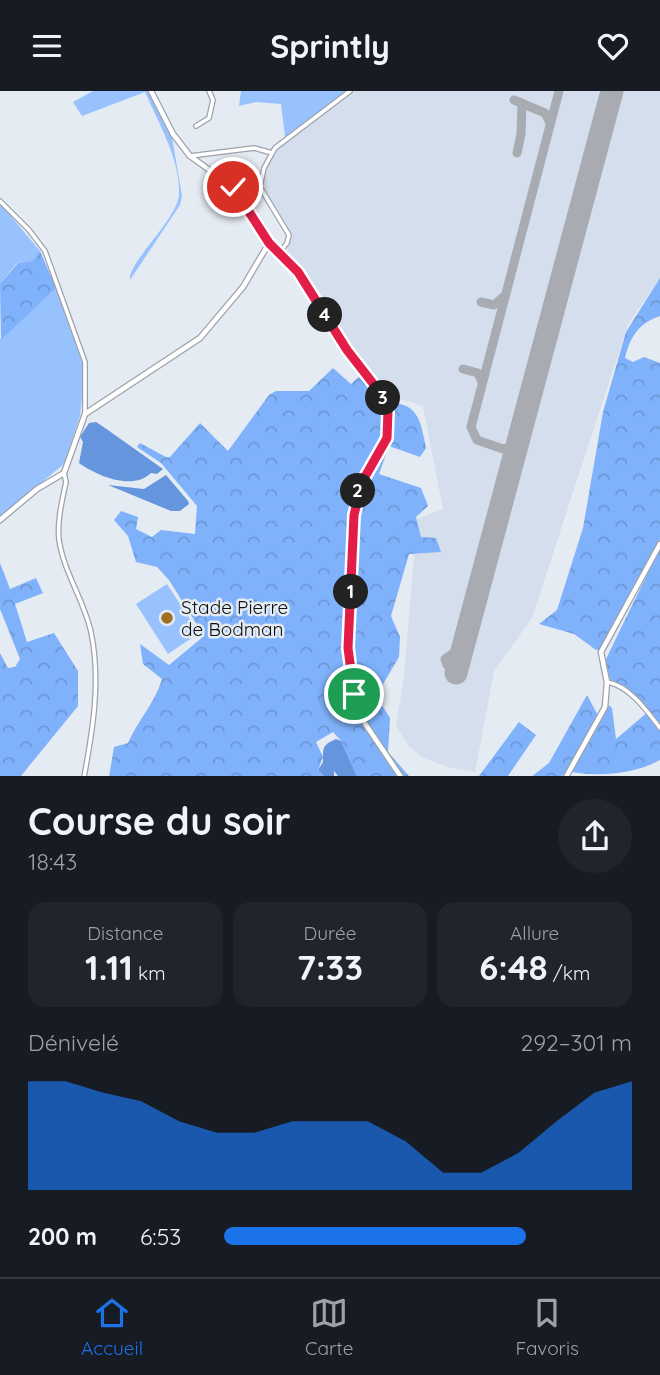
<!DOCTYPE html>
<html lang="fr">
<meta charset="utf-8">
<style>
body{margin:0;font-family:Quicksand,sans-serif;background:#20242c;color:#f1f3f6;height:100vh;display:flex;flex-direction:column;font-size:26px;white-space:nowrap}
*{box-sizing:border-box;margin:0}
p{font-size:23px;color:#9ea1a6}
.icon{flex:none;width:38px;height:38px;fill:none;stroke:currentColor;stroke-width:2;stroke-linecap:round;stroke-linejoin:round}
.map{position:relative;height:685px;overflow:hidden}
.side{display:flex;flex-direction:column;background:#171b24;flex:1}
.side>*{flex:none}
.pin{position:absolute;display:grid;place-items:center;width:60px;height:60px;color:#fff;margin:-30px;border:4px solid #fff;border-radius:50%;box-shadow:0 2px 7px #0007}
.km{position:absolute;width:35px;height:35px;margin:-18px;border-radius:50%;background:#222;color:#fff;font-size:19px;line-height:35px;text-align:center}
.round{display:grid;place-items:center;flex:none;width:74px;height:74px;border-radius:37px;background:#20242c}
.summary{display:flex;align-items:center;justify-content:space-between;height:119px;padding:0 28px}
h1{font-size:38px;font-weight:700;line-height:52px}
.stats{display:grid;grid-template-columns:repeat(3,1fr);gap:10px;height:119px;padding:7px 28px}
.stats div{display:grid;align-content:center;border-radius:18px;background:#20242c;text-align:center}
.stats b{font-size:35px;font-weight:700}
.stats small{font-size:19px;font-weight:400}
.stats p{font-size:19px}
.chart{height:196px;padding:14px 28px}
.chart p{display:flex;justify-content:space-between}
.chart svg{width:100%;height:126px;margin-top:7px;fill:#1a73e8;opacity:.7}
ul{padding:0 28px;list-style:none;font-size:23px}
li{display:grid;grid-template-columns:112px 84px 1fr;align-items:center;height:52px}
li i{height:18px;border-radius:9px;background:#1a73e8}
header{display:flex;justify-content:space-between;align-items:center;height:91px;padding:0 28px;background:#171b24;font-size:32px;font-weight:700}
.tabs{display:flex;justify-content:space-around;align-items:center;height:98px;border-top:2px solid #363941;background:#171b24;font-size:19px;color:#9ea1a6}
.tabs a{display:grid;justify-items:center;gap:4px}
.tabs .selected{color:#1a73e8}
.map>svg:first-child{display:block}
.built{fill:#d4deec}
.grass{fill:#98c2fe}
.forest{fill:url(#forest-crowns)}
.water{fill:#6596dd}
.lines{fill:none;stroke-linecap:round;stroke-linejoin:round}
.taxiway{stroke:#a8acb2;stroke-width:9}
.runway{stroke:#a8acb2;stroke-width:23}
.minor-casing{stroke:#9da2aa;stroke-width:6}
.tertiary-casing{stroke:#9da2aa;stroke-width:7}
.minor{stroke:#fff;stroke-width:3.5}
.tertiary{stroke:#fff;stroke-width:4.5}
.route-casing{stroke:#fff;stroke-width:14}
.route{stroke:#e11d48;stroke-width:9}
.poi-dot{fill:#9e7122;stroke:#e5ebf3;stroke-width:2.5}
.labels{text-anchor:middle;stroke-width:5;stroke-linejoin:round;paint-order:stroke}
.poi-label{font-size:19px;fill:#0d0f11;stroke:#e5ebf3;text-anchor:start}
</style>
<header><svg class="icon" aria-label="menu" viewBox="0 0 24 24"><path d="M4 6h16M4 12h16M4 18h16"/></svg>Sprintly<svg class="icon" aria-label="heart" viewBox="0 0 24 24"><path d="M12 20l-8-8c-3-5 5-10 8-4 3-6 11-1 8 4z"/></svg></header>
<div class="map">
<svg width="660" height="686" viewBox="0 0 660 686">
<defs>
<pattern id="forest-crowns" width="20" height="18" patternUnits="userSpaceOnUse" patternTransform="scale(1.75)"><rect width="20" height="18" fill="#7fb2fb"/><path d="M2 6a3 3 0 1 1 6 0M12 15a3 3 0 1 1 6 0" fill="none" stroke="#6d98d6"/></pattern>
</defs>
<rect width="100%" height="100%" fill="#e5ebf3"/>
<path class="built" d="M355,0H660V187L628,233L532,527L494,580L475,681L451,677L423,667L408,654L396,635L404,586L417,428L443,418L423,315L388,304L344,249L300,180L285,164L292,144L262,100V89L277,58Z"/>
<path class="grass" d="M93,0H148L172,46L182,105L180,114L130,189C127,172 178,128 179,103C181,70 158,31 145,1L82,25L73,11Z
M241,0H347L285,46L281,13L256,11L239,15Z
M0,112L40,160L32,170L17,172L0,193Z
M56,197L85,280L80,325L64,373L0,426V248Z
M167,493L199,542L168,563L136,513Z"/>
<path class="forest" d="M40,160L56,197L1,249L0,193L18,172L32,170Z
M660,187V225C639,232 630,246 625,267L633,271L644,266L660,272V448L601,558L596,559L574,543L539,533L557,519L583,437L603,321L626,241Z
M333,277L351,293L363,282L382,312C418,310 420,327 426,357L420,366L389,355L379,383L421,397L428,415L416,426L421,446L436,447L441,461L409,463L391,525L400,546L399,566L376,605L390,627L388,661L409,685H357L341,650L333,641L316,651L323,666L318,679L324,685L109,686L114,656L128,652C138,629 155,612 162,588L143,573L140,553L169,574L204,545L169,489L157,476L136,471L128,445L114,429L121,420L138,426L136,438L152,446L161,439L195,443L197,415L161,372L137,356L140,352L166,366H170L200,332L228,360L269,304L276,300H309Z
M660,457V669C635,683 600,686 572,681L561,685L531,686L549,672L587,604L601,630L609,614L612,617L616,648L649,620L611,591L605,570Z
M0,472L10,498L36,487L43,502L15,513L27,551L54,542L78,580V615L21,685H0V562L8,577L15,576L20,568L0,518Z
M519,631L536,644L508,685H479Z"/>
<path class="water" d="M96,331L105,337L163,378L157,383L151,382C133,400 97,385 79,372L83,351L80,346L89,332Z
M166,384L188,410L189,413L180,420H171L108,394L144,398Z
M336,648L341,650L357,685H338L334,680V685H324L318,679L323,671C323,657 322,654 336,648Z"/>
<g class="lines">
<path class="taxiway" d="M514,9L545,22L550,32
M517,62L521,43L522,12
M481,211L494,214L503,206
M463,278L478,282L482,291
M503,358L512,356L518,348
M512,372L506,359L477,349L471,336L559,0
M458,577L447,574L445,568L461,557L465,547"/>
<path class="runway" d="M456,582L612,0"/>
<defs>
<path id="minor" d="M196,35L209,27L213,9L209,0
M190,65L254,57L272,62
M0,110L29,139L45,160L85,271V323
M279,162L287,152L289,144L260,96L264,77L275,57L350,0
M64,382L66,391C62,410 57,430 59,449C64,482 84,509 91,541C101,589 93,638 84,686
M607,591C630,595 647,620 660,637"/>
<path id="tertiary" d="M151,0L173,43L190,65L233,96L269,152L298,181L347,259L384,309L389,327L387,347L362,391L354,416L350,583L364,631L401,686
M0,429L37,398L64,382L85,323L200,247L243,196L269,152
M566,686L605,616L607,591L601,561L660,453"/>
</defs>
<use href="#minor" class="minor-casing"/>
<use href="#tertiary" class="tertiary-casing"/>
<use href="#minor" class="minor"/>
<use href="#tertiary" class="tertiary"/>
</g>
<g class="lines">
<defs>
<path id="route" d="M233,96L269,152L298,181L347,259L382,304L388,320L387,347L362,391L354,424L348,557L354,603"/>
</defs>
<use href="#route" class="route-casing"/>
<use href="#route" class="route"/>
</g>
<circle class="poi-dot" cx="167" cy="527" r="7"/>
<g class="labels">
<g class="poi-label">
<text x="181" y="523">Stade Pierre<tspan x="181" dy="22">de Bodman</tspan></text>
</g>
</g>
</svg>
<div class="pin" style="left:354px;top:603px;background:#1e9e55"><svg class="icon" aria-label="arrive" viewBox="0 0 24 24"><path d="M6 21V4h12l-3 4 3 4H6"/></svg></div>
<div class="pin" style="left:233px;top:96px;background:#d93025"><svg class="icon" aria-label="check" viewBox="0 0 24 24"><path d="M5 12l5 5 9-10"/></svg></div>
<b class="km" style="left:351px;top:501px">1</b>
<b class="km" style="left:358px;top:400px">2</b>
<b class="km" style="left:383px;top:307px">3</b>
<b class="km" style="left:325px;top:224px">4</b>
</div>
<section class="side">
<div class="summary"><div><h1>Course du soir</h1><p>18:43</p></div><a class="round"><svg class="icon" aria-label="share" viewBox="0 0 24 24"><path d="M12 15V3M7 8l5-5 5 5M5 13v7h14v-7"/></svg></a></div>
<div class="stats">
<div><p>Distance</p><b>1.11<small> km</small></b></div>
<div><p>Durée</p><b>7:33</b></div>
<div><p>Allure</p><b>6:48<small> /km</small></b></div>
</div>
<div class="chart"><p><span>Dénivelé</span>292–301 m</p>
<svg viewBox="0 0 160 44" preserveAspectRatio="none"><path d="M0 44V6L10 6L20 10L30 13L40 20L50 24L60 24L70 20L80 20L90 20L100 27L110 38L120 38L130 31L140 20L150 10L160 6V44z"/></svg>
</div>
<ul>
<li><b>200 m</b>6:53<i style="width:74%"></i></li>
</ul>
</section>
<nav class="tabs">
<a class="selected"><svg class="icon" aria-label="home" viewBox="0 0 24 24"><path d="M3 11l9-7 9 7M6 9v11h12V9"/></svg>Accueil</a>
<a><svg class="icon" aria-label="map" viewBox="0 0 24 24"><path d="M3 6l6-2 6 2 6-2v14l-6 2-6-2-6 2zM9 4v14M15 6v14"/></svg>Carte</a>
<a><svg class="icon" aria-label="saved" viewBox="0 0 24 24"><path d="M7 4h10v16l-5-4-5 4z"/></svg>Favoris</a>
</nav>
